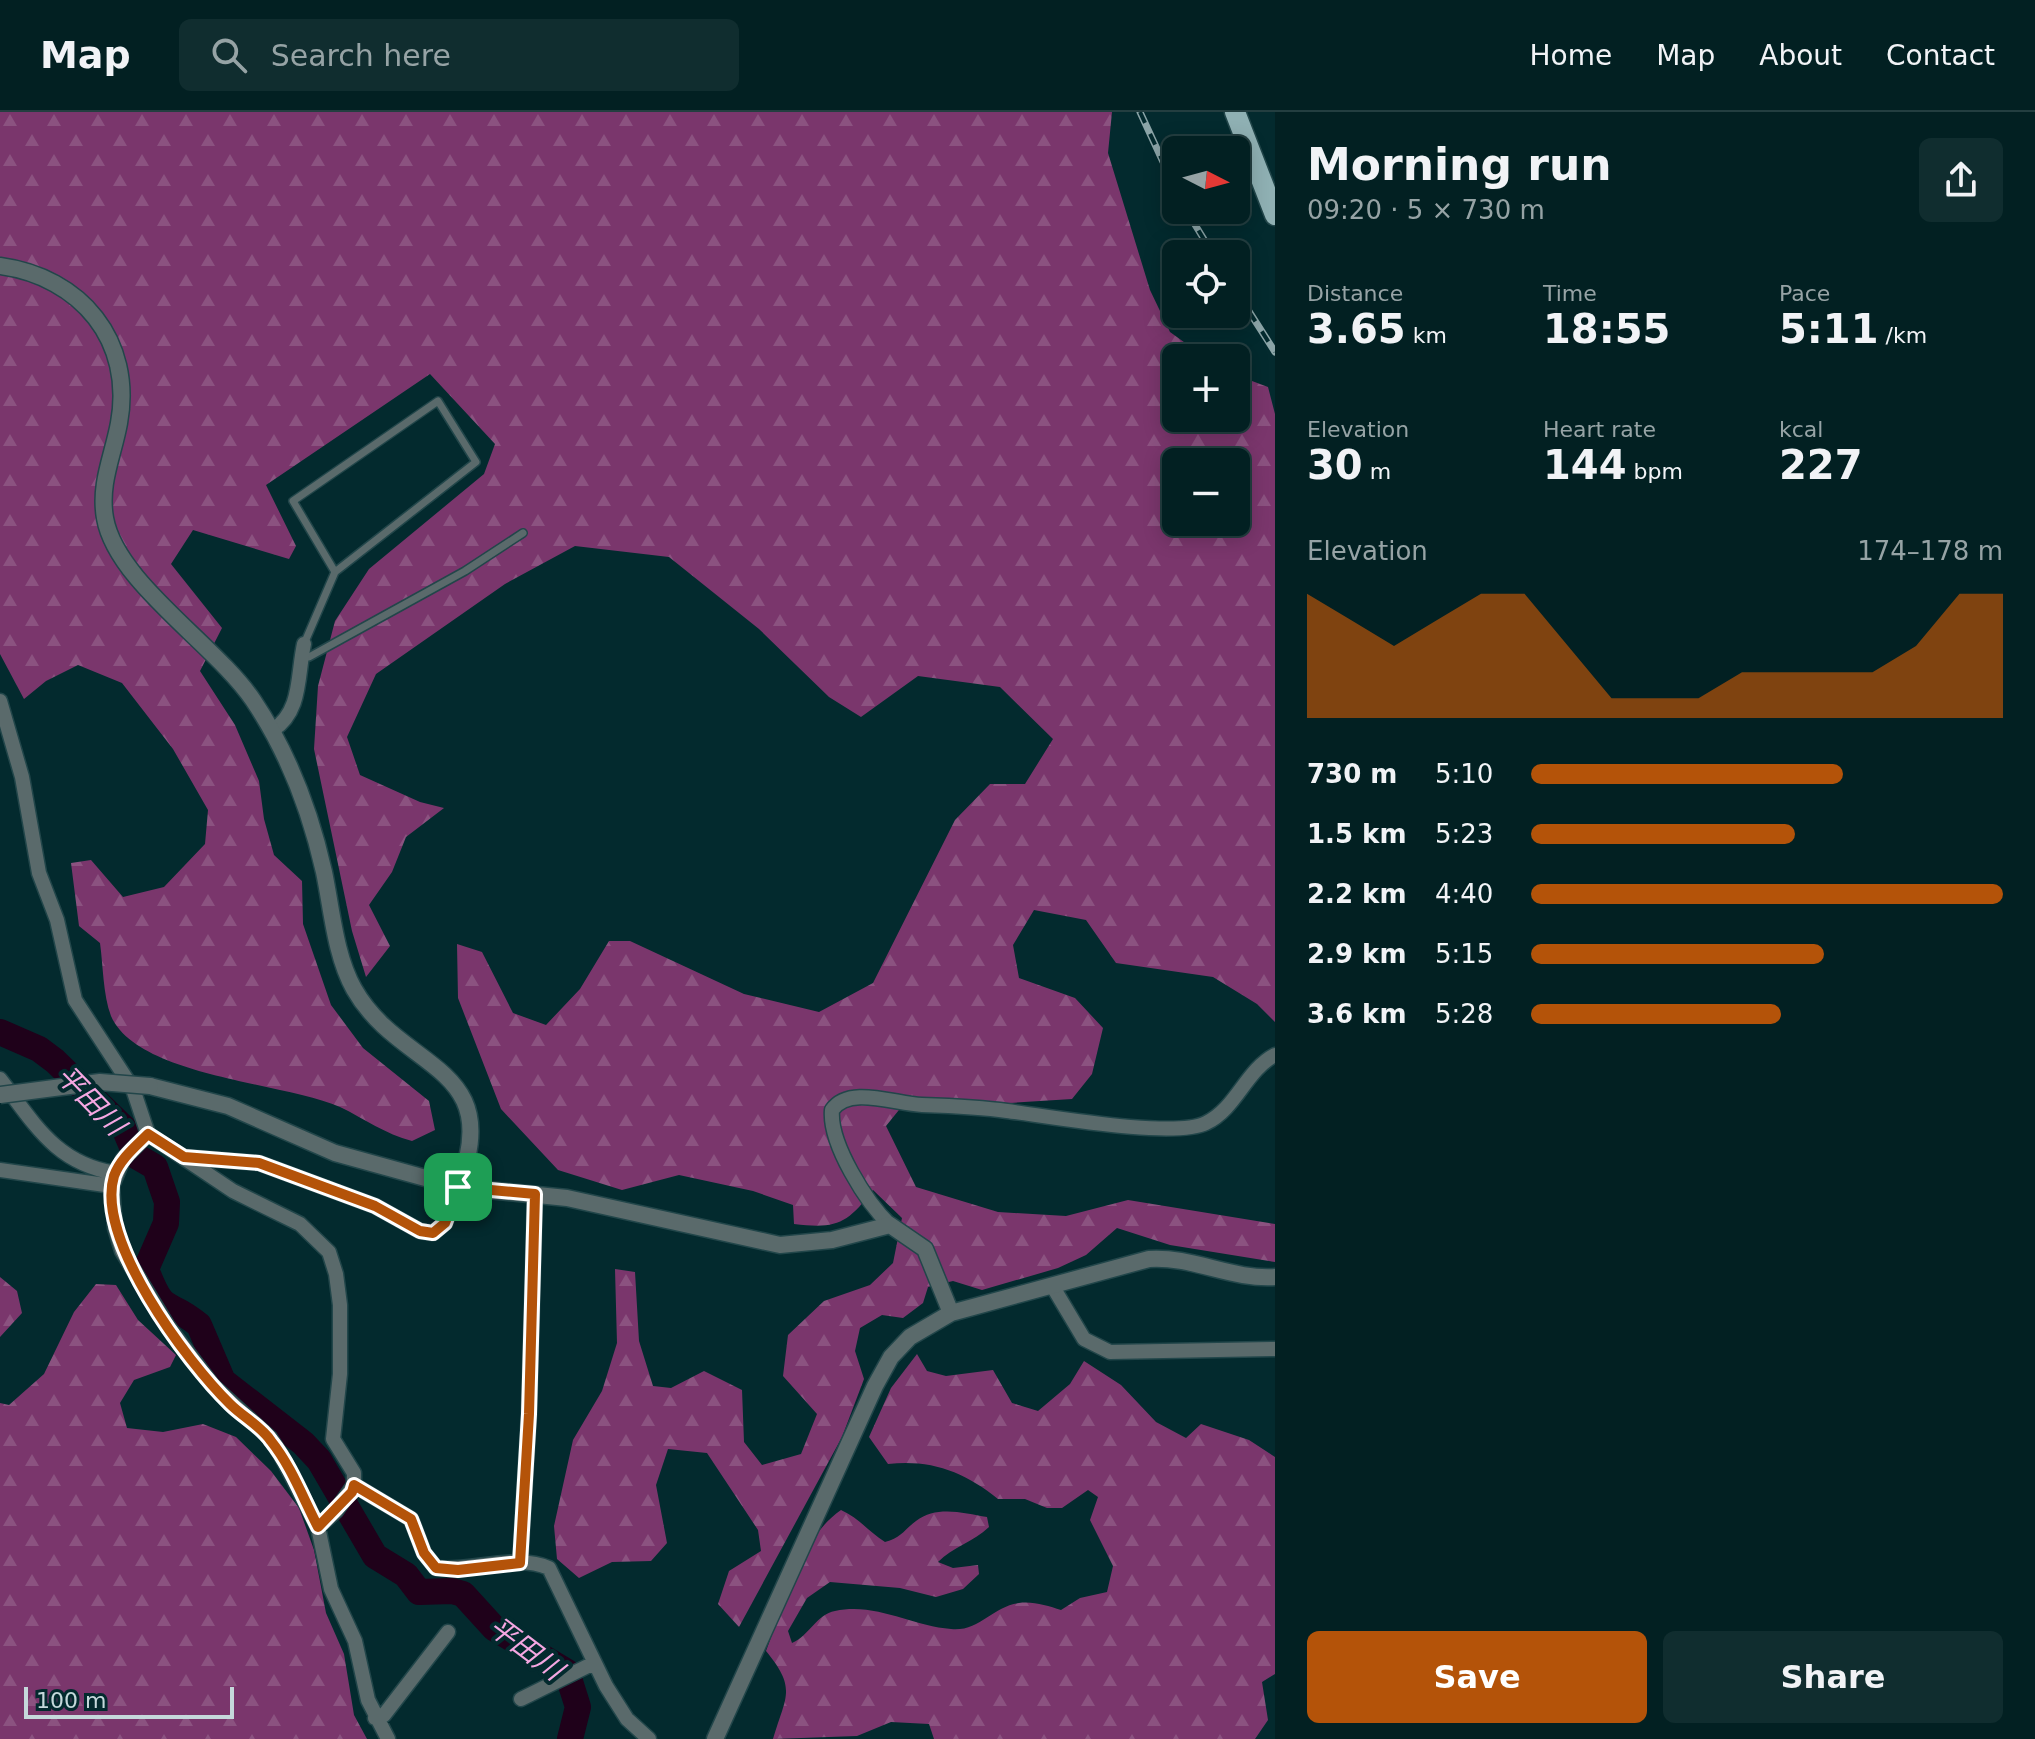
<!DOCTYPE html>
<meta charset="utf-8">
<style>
body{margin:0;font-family:"DejaVu Sans","Noto Sans JP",sans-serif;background:#102d2f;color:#f1f3f6;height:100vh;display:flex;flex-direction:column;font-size:30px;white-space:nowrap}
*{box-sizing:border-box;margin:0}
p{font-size:26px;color:#96a3a5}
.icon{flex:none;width:44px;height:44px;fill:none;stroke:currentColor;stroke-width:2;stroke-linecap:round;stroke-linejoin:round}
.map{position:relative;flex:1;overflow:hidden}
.sheet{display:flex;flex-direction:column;background:#022022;width:760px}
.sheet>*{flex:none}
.needle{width:52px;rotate:96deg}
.fabs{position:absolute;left:1162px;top:24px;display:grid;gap:16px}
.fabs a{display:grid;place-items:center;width:88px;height:88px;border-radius:12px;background:#022022;box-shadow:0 4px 20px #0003,0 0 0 2px #233e40;font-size:40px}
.scale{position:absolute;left:24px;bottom:20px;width:210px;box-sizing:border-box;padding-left:8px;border:4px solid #c5d8db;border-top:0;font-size:22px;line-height:28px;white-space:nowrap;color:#c5d8db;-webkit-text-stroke:6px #032a2e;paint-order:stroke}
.pin{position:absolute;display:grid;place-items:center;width:68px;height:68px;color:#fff;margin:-34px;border-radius:16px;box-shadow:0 4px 12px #0006}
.round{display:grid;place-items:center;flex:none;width:84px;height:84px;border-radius:12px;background:#102d2f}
.overview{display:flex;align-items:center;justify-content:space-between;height:136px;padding:0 32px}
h1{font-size:44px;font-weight:700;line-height:60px}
.stats{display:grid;grid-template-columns:repeat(3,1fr);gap:12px;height:136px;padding:8px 32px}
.stats div{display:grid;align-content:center}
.stats b{font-size:40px;font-weight:700}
.stats small{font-size:22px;font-weight:400}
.stats p{font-size:22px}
.chart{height:224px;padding:16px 32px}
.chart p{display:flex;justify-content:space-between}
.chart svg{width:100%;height:144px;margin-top:8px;fill:#b45309;opacity:.7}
.cta{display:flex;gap:16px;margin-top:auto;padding:16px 32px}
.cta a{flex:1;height:92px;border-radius:12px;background:#b45309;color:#fff;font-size:32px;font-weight:700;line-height:92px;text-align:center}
.cta a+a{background:#102d2f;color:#f1f3f6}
ul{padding:0 32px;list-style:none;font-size:26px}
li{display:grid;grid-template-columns:128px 96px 1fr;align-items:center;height:60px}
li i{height:20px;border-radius:10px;background:#b45309}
header{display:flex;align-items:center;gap:48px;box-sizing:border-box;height:112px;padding:0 40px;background:#022022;border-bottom:2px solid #233e40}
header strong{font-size:38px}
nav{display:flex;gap:44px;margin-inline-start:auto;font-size:28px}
.search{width:560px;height:72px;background:#102d2f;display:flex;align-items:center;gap:20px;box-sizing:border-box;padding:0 28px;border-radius:12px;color:#96a3a5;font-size:30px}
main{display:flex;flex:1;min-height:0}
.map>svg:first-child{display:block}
.forest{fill:url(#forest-firs);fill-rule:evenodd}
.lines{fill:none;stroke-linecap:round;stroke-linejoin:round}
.river{stroke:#1f011a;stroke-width:26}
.service-casing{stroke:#22464a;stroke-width:10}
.minor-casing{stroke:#22464a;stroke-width:17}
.tertiary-casing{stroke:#22464a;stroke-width:19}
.primary-casing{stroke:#22464a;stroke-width:23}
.service{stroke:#5a6a6b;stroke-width:7}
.minor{stroke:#5a6a6b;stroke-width:14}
.tertiary{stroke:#5a6a6b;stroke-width:16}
.primary{stroke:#8fb0b3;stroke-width:20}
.rail-casing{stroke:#8ba4a7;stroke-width:7}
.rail{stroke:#032a2e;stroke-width:4;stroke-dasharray:12;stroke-linecap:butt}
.tertiary-bridge-casing{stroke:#22464a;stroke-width:19;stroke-linecap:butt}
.tertiary-bridge{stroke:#5a6a6b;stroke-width:16}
.route-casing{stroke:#fff;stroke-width:16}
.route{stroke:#b45309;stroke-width:10}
.labels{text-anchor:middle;stroke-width:8;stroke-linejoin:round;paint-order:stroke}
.water-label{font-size:28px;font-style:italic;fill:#f5a7e2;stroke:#032a2e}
</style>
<header>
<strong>Map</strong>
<div class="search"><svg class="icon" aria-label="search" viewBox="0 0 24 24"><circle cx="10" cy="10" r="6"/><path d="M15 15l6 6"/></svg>Search here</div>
<nav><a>Home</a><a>Map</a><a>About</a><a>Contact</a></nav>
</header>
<main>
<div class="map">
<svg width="1275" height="1627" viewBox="0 0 1275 1627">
<defs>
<pattern id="forest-firs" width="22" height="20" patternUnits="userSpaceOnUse" patternTransform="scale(2)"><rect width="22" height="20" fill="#7a366c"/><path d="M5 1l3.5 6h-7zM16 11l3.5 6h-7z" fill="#8b5280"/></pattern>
</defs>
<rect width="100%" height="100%" fill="#032a2e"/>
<path class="forest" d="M0,0H1112L1108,41L1150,178L1170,220L1206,246H1176V306H1236V263L1268,275L1275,302V910L1257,892L1213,865L1116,851L1086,808L1034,798L1013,833L1019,866L1075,886L1103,916L1092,962L1072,987L994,992L907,988L886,1014L916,1075L998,1100L1066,1104L1128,1088L1275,1112V1150L1170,1133L1117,1116L1086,1143L1058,1156L982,1178L953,1169L928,1175L923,1191L903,1206L882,1203L860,1216L855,1239L864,1267L842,1325L739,1515L718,1492L729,1459L761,1439L758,1418L707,1341L668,1337L656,1373L667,1431L651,1449L612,1450L579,1466L557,1447L554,1414L573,1328L602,1279L617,1231L615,1157L635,1160L639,1229L653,1274L671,1276L704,1259L742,1278L744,1330L762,1353L801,1342L817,1302L783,1264L788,1223L824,1189L870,1173L893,1151L902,1106L873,1078C847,1112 837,1117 794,1112L793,1093L753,1079L679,1063L622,1078L558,1058L501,997L458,886L457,832L482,840L513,901L546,913L580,877L609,829H630L744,882L819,900L873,871L955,708L990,672H1025L1053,627L1000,575L918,564L861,605L829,585L759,517L669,445L575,434L505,472L376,562L347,625L360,663L420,690L444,696L406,725L392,760L369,793L390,834L366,865L352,819L314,637L318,574L335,509L369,457L484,362L495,332L430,262L266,373L296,434L289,447L193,418L171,452L222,516L200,559L235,613L259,669L264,707L274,743L302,769L303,812L331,893L363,936L429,989L435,1018L412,1029C385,1022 365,1007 340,995C283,970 138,965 111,904C103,883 103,852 100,831L79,814L71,751L91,748L123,785L164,775L205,732L208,698L173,637L122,571L78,553L46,569L24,587L0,542ZM1176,350H1236V410H1176Z
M0,1165L17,1179L22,1201L0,1225Z
M96,1172L116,1173L138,1208L176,1243L170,1255L134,1268L120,1291L127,1316L163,1320L203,1312L236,1325L271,1359L299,1396L314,1438L326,1501L344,1542L354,1603L367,1627H0V1291L9,1293L44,1262L74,1200Z
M917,1242L927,1259L946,1264L993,1258L1012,1291L1038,1299L1070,1272L1084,1249L1121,1273L1156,1310L1186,1326L1201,1312L1249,1328L1275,1345V1562L1262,1570L1268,1608L1255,1627H934L929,1612L891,1610L857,1624L773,1627C786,1583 797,1577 766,1539C784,1493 799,1427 841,1398C859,1406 869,1420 885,1430C901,1426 904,1418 916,1409C937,1393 963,1401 987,1405L989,1415C973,1430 953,1435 938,1450L953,1456L978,1453L979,1462L963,1477L936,1485L900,1476L830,1470L807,1486L788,1519L792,1531C809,1524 817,1502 835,1499C876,1490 911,1514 951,1517C979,1520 993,1494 1019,1491C1033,1489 1048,1494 1061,1498L1080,1486L1107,1480L1113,1454L1090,1408L1098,1385L1088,1378L1062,1396H1047L1025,1387H998C965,1360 931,1347 888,1352L869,1325L891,1276Z"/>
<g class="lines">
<path class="river" d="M0,920L39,937L55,949L124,1016L136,1044L155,1055L167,1090L166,1111L146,1157C165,1207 166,1185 199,1213L223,1269L303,1331L319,1348L375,1444L406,1463L419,1480L452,1479L463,1482L494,1516L567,1560L578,1595L570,1627"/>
<defs>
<path id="service" d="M304,532L335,460L476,350L438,289L293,389L335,460
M301,544L309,545L465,459L523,421"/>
<path id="minor" d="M0,589L22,665L39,761L57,808L75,888L133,977L148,1022L233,1079L300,1112L329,1140L336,1162L340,1193V1262L333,1327L354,1361V1373L411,1407L424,1441L436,1456C471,1460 517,1441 549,1456L606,1574L627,1607L649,1627
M273,618C302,599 297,564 304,532
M0,967C35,1012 55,1051 115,1061
M148,1022L123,1047L112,1074L115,1116L122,1139L167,1213L213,1274L270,1326L281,1343L318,1415L331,1477L355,1529L368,1588L388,1627
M184,1045L259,1051L375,1094L420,1119L433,1121L445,1111L458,1075
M0,1058L112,1074
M890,1113C867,1091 829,1032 832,998C849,973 895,992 922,993C951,994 979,995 1007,999C1047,1004 1174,1027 1206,1011C1236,997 1246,958 1275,943
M1053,1175L1084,1227L1110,1240L1275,1237
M318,1415L336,1399L354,1373
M520,1451L529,1302L535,1082
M521,1587L594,1551
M375,1606L384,1603L448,1520"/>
<path id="tertiary" d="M0,154C81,165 134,229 119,311C113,344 99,372 105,406C116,470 215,532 253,588C288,640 310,698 324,760C332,798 335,843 354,877C401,960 507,951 458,1075
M150,974L228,994L335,1041L458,1075L567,1086L780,1133L832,1128L890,1113L925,1137L951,1201
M715,1627L875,1274L891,1245L910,1225L951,1201L1149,1147C1192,1144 1232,1168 1275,1165"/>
<path id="primary" d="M1235,0L1275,103"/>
</defs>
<use href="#service" class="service-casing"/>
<use href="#minor" class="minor-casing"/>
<use href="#tertiary" class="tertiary-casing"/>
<use href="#primary" class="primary-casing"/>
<use href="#service" class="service"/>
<use href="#minor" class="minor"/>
<use href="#tertiary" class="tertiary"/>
<use href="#primary" class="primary"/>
<defs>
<path id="rail" d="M1140,0L1176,78
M1186,98L1213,142
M1236,179L1275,240"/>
</defs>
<use href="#rail" class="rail-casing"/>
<use href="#rail" class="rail"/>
<defs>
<path id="tertiary-bridge" d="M0,983L100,970L150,974"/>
</defs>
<use href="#tertiary-bridge" class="tertiary-bridge-casing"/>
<use href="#tertiary-bridge" class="tertiary-bridge"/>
</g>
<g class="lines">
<defs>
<path id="route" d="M148,1022L184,1045L259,1051L375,1094L420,1119L433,1121L445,1111L458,1075L535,1082L529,1302L520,1451L458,1458L436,1456L424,1441L411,1407L354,1373L352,1380L318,1415C303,1386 291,1354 271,1329C261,1314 243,1305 230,1292C187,1250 95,1127 114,1064C120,1047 136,1034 148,1022Z"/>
</defs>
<use href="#route" class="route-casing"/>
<use href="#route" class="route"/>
</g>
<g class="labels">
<g class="water-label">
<text transform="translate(91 988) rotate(46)" y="10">平田川</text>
<text transform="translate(526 1536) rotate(37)" y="10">平田川</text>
</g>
</g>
</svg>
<div class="fabs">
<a><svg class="needle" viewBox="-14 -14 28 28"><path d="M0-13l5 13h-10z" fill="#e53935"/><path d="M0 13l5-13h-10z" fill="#96a3a5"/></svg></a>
<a><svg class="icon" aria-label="locate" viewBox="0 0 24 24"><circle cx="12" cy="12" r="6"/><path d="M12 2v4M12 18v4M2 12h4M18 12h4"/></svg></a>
<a>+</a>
<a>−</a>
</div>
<div class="scale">100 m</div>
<div class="pin" style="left:458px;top:1075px;background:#1e9e55"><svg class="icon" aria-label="arrive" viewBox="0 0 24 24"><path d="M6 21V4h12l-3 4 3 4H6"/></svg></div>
</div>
<section class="sheet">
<div class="overview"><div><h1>Morning run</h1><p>09:20 · 5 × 730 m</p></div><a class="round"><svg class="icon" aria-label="share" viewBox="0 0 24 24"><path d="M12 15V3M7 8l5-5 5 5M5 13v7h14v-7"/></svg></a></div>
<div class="stats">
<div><p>Distance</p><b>3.65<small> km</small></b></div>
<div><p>Time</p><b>18:55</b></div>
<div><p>Pace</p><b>5:11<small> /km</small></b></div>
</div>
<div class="stats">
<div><p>Elevation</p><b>30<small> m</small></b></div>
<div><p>Heart rate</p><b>144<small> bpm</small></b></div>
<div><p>kcal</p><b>227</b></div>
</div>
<div class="chart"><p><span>Elevation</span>174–178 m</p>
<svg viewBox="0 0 160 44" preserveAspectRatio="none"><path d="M0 44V6L10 14L20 22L30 14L40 6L50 6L60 22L70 38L80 38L90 38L100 30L110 30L120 30L130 30L140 22L150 6L160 6V44z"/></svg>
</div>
<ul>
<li><b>730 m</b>5:10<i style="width:66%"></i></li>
<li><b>1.5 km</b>5:23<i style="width:56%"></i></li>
<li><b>2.2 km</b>4:40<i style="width:100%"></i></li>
<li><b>2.9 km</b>5:15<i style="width:62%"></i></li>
<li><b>3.6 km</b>5:28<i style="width:53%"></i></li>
</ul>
<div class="cta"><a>Save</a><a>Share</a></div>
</section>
</main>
